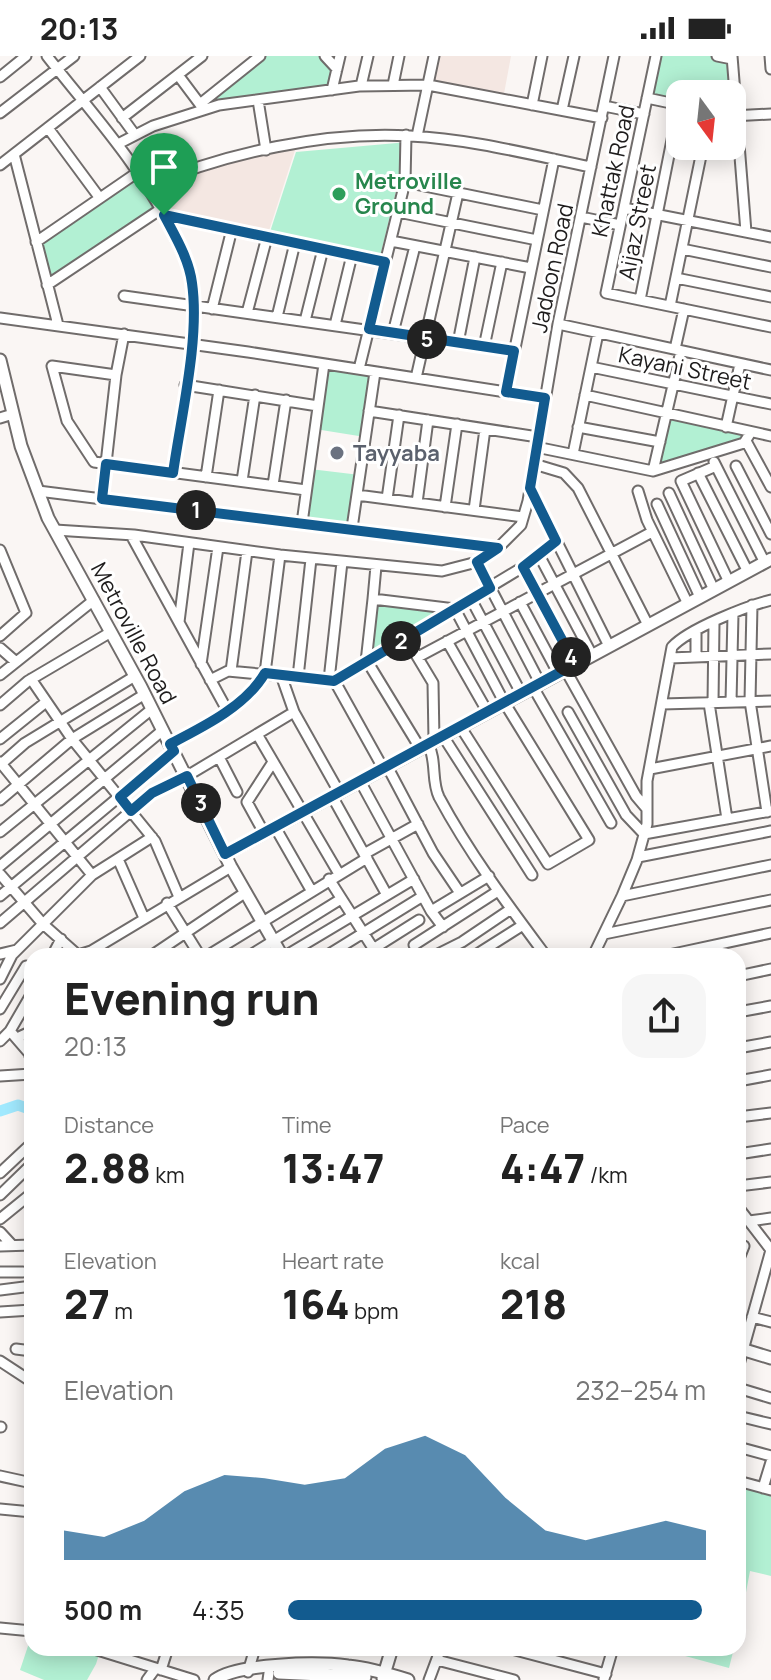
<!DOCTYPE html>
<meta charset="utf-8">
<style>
body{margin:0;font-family:Manrope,sans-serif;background:#f6f6f6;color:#222;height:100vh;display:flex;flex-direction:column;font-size:30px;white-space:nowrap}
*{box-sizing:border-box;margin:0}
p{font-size:26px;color:#767676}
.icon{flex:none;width:44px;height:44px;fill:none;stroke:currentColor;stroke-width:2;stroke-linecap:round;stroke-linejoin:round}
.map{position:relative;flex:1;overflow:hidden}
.sheet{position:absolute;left:24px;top:892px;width:722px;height:708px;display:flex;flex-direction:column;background:#fff;border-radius:24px;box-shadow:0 4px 20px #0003}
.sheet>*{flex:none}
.needle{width:52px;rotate:165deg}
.buttons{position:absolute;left:666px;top:24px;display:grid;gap:16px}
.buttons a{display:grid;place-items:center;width:80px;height:80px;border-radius:16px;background:#fff;box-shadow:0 4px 20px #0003;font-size:40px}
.pin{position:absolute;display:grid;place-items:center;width:68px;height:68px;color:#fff;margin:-82px -34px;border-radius:50% 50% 50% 0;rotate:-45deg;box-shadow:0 0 8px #0007}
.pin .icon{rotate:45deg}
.km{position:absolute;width:40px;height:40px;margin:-20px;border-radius:50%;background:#222;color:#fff;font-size:22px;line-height:40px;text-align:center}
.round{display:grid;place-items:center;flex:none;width:84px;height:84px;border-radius:24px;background:#f6f6f6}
.headline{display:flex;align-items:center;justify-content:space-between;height:136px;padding:0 40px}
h1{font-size:44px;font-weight:800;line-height:60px}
.metrics{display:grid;grid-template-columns:repeat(3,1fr);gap:12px;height:136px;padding:8px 40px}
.metrics div{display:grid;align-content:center}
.metrics b{font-size:40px;font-weight:800}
.metrics small{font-size:22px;font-weight:400}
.metrics p{font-size:22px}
.chart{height:224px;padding:16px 40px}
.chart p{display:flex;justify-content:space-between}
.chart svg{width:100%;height:144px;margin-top:8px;fill:#125b8f;opacity:.7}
ul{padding:0 40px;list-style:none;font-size:26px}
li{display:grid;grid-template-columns:128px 96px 1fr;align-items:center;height:60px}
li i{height:20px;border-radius:10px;background:#125b8f}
.status{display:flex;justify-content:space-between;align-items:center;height:56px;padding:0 40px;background:#fff;direction:ltr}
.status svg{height:22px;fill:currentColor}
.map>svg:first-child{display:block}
.built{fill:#f4e7e2}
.green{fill:#b2f0d3}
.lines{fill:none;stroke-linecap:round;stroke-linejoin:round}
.river{stroke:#a1e9fe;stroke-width:11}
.minor-casing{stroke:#706c6b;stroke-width:13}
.major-casing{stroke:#706c6b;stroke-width:15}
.minor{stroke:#fff;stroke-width:9}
.major{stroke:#fff;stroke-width:11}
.route-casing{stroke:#fff;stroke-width:16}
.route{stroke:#125b8f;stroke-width:10}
.leisure-dot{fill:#2e9e5b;stroke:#fff;stroke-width:3}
.worship-dot{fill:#6b7280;stroke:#fff;stroke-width:3}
.labels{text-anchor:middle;stroke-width:6;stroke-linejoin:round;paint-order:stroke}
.street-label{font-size:22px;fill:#1e1c1c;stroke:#fff}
.leisure-label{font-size:22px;font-weight:bold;fill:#27864d;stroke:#fff;text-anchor:start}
.worship-label{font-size:22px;font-weight:bold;fill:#5b616d;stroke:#fff;text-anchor:start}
</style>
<div class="status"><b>20:13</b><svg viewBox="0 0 49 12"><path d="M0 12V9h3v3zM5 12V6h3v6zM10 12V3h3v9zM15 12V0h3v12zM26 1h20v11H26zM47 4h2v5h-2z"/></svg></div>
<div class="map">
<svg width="771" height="1624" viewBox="0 0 771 1624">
<rect width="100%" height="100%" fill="#faf6f4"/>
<path class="built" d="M434,0H511L503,43L428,29Z
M297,88L267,181L164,159L148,130L182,116Z"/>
<path class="green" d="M260,0H321L335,18L332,34L204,54L200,48Z
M656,0H717L732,3V38H680V48L647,42Z
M408,86L379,205L269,179L296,96Z
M138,116L161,153L47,229L36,186Z
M324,308L375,316L365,381L315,373Z
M666,358L751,376L749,383L653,415Z
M310,413L360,419L352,473L302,467Z
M373,543L455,553L367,605Z
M738,1425L771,1434V1520L750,1515L738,1579Z
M32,1578V1592H101L96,1608L87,1624H44L20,1614Z
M656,1592H734L729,1612Z"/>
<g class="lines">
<path class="river" d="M0,1055L18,1049L32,1054"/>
<defs>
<path id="minor" d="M47,0C93,59 145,114 176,184C183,198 191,213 192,229C198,291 181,356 173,417
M325,0L337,13
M656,0L606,237L771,271
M717,0L732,3
M732,0L746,176
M770,0L771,13
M178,19L202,51
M0,21L26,0
M393,29L399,0
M361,30L368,0
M100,31L135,79
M332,34L340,0
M647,42L680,49
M258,44L266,94
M200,48L260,0
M532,49L542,0
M604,50L644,58
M562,54L574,0
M0,57L74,0
M732,60L771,58
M122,62L202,0
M48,72L99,141
M417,80L434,0
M118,88L153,70L219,49L359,30L428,29L602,62
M14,98L58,269
M0,109L140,0
M405,126L543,154
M148,130C225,97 326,75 410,80C471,83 532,99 591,111
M624,152L771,181
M398,156L537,184
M164,159L385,206
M581,161L620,169
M391,185L531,212
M36,186L138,116
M682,193L771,211
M676,222L771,241
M47,229L161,153
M124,240L514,295
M640,244L679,49
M670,250L703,90
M212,253L232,173
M247,257L267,181
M277,261L295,187
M0,262L248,296L545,342
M305,265L323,193
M558,268L771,314
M335,269L352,199
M393,277L415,190
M458,287L475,201
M484,291L502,206
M675,293L684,253
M591,311L771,348
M359,313L405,126L406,79
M116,319L52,310L67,365L94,406L306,434
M416,322L458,137
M185,329L318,350
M506,336L554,103
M585,339L771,380
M369,355L538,381
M0,362L13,358
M578,371L660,386
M726,371L740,308
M746,385L771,431
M536,391L653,415L744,387L751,376
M573,398L598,277
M714,406L765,507
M534,408L564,417L578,432L648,569
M716,410L681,425L729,526
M736,410L771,478
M653,415L681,295
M698,417L748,516
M206,421L219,334
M242,425L255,339
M273,429L286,344
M530,432L609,590
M38,435L498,492
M638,435L647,464L688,548
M669,437L714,534
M357,439L523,461
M102,443L116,319L124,278
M387,443L399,359
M417,447L428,364
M657,448L700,541
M445,451L457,368
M474,454L485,373
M302,467L324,308
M352,472L375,316
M55,474L134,479L280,499L442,515L477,506L498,492L521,469L528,445L558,268L614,0
M131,479L227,654
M0,494L26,557L0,580
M539,499L592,599
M477,506L540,627
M523,511L575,608
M373,543L376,510
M471,543L521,637
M520,546L558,617
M752,549L750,645L767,756
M179,566L189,487
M406,582L433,627L434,684
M447,585L487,655
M0,592L16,606
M418,601L652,476
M696,601V576
M670,602L771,598
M367,605L420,692
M366,606L373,543L455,553L504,646L589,784L548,808L460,670
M201,608L218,491
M565,613L636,740L647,753
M231,615L247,495
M0,619L94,544
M281,619L294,656L339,736
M298,621L311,503
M31,623L72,683L155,785L179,841
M210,624L228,615L334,625L523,511L556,485
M329,624L342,506
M334,624L383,712
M533,631L611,767
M731,646L733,558
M709,647L727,763
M713,647L714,567
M662,648L771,645
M0,649L28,625L111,576
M568,656L626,759L644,778L771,755
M257,678L339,818
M443,680L532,819
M0,683L46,646
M170,688C204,671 246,650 265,617L280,499
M428,688C437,704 431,725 439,741C469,797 508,849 546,900
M219,701L237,736
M0,706L92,819
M0,709L25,687L135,620
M387,710L433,797L460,837
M650,713L771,690
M360,725L431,855L443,871
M332,740L387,839
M0,744L72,683L145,638
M275,771L311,834
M0,776L152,653
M264,777L247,746L273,706
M364,798L418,768
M638,801L771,775
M118,803L144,862
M0,810L163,674
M0,818L43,868L78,899L91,895L231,811
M329,823L378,900
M0,840L174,695
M622,840L771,809
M167,847L200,900
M431,855L489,820
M0,867L152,737L187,720L294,656
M604,878L771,844
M414,889L498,835
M373,893L419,864
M0,898L17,894
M52,900L61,883
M151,900L246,836
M207,900L367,802
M249,900L341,843
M285,900L414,823
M326,900L423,840
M434,900L462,886L511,853
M474,900L523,869
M593,900L622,840L637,804L647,768V725L672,591C688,573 747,550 771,544
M664,900L771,877
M738,920L771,913
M0,923L12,899L92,819L152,781
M0,953L26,910
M738,956L771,950
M10,975L29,997L32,1006
M17,982L32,975
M0,985L10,975L32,937
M738,992L771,986
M0,1020L32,1018
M738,1025L771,1019
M738,1061L771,1057
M738,1098L771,1093
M0,1117L32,1087
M738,1130L771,1126
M0,1139L32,1108
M738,1151L771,1194L738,1312
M0,1163L32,1137
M749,1165L771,1162
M0,1176L12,1189
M0,1190L32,1189
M738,1205L744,1190
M0,1216H23
M0,1234L32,1230
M0,1256L32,1254
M752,1261L771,1266
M16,1293L32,1295
M0,1305L32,1326
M738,1332L771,1342
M738,1360L771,1368
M0,1371H1
M738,1391L771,1400
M0,1420L32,1427
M738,1425L771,1434
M763,1432L771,1406
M0,1453L32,1456
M0,1572L32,1575
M91,1592L194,1624
M508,1592L606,1618
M437,1604L514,1624
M161,1614L168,1592
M248,1616L255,1592
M604,1623L613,1592
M147,1624L155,1613
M268,1624L269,1617
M429,1624L441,1592"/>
<path id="major" d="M0,304L21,390L48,462L141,631L231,811L282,900
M225,798L771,503
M738,1292L771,1302
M279,1617L365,1621
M383,1622L392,1592
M215,1624C238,1607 318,1606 348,1610C368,1612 389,1618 408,1624"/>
</defs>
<use href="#minor" class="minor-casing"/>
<use href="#major" class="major-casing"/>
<use href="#minor" class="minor"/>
<use href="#major" class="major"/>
</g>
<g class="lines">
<defs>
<path id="route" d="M164,159L385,206L369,273L514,295L506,336L545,342L530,432L556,485L523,511L575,608L225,798L187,720L152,737L131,755L120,741L174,695L170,688C203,671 246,650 265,617L334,625L490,532L477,506L498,492L102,443L106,408L173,417C181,360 200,283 192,227C189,203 175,180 164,159Z"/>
</defs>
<use href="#route" class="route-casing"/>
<use href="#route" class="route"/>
</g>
<circle class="leisure-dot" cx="339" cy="138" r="8"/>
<circle class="worship-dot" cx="337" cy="397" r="8"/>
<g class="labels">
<g class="street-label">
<text transform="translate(613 115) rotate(-78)" y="8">Khattak Road</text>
<text transform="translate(637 166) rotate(-79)" y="8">Aijaz Street</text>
<text transform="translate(552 212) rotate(-78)" y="8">Jadoon Road</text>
<text transform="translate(685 312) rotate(12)" y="8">Kayani Street</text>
<text transform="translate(134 577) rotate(62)" y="8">Metroville Road</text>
</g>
<g class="leisure-label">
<text x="355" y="133">Metroville<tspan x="355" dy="25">Ground</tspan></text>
</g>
<g class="worship-label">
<text x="353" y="405">Tayyaba</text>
</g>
</g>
</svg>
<div class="buttons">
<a><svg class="needle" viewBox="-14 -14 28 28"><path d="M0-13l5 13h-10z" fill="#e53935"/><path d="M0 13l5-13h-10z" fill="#767676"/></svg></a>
</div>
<div class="pin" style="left:164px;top:159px;background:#1e9e55"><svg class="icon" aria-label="arrive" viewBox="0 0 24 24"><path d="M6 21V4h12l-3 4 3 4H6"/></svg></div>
<b class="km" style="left:196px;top:454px">1</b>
<b class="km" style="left:401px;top:585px">2</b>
<b class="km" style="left:201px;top:747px">3</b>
<b class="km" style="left:571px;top:601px">4</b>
<b class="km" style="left:427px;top:283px">5</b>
<section class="sheet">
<div class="headline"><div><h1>Evening run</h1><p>20:13</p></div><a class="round"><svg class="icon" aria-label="share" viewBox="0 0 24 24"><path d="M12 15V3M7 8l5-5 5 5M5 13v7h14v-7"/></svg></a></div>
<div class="metrics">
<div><p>Distance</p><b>2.88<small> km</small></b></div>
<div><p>Time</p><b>13:47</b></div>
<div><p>Pace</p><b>4:47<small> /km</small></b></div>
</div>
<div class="metrics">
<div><p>Elevation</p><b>27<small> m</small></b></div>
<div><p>Heart rate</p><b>164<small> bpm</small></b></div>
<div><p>kcal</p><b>218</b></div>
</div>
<div class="chart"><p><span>Elevation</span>232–254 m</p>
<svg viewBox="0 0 160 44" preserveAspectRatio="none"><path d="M0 44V35L10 37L20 32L30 23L40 18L50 19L60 21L70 19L80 10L90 6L100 12L110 25L120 35L130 38L140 35L150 32L160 35V44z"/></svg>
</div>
<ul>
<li><b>500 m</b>4:35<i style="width:99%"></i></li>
</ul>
</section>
</div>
